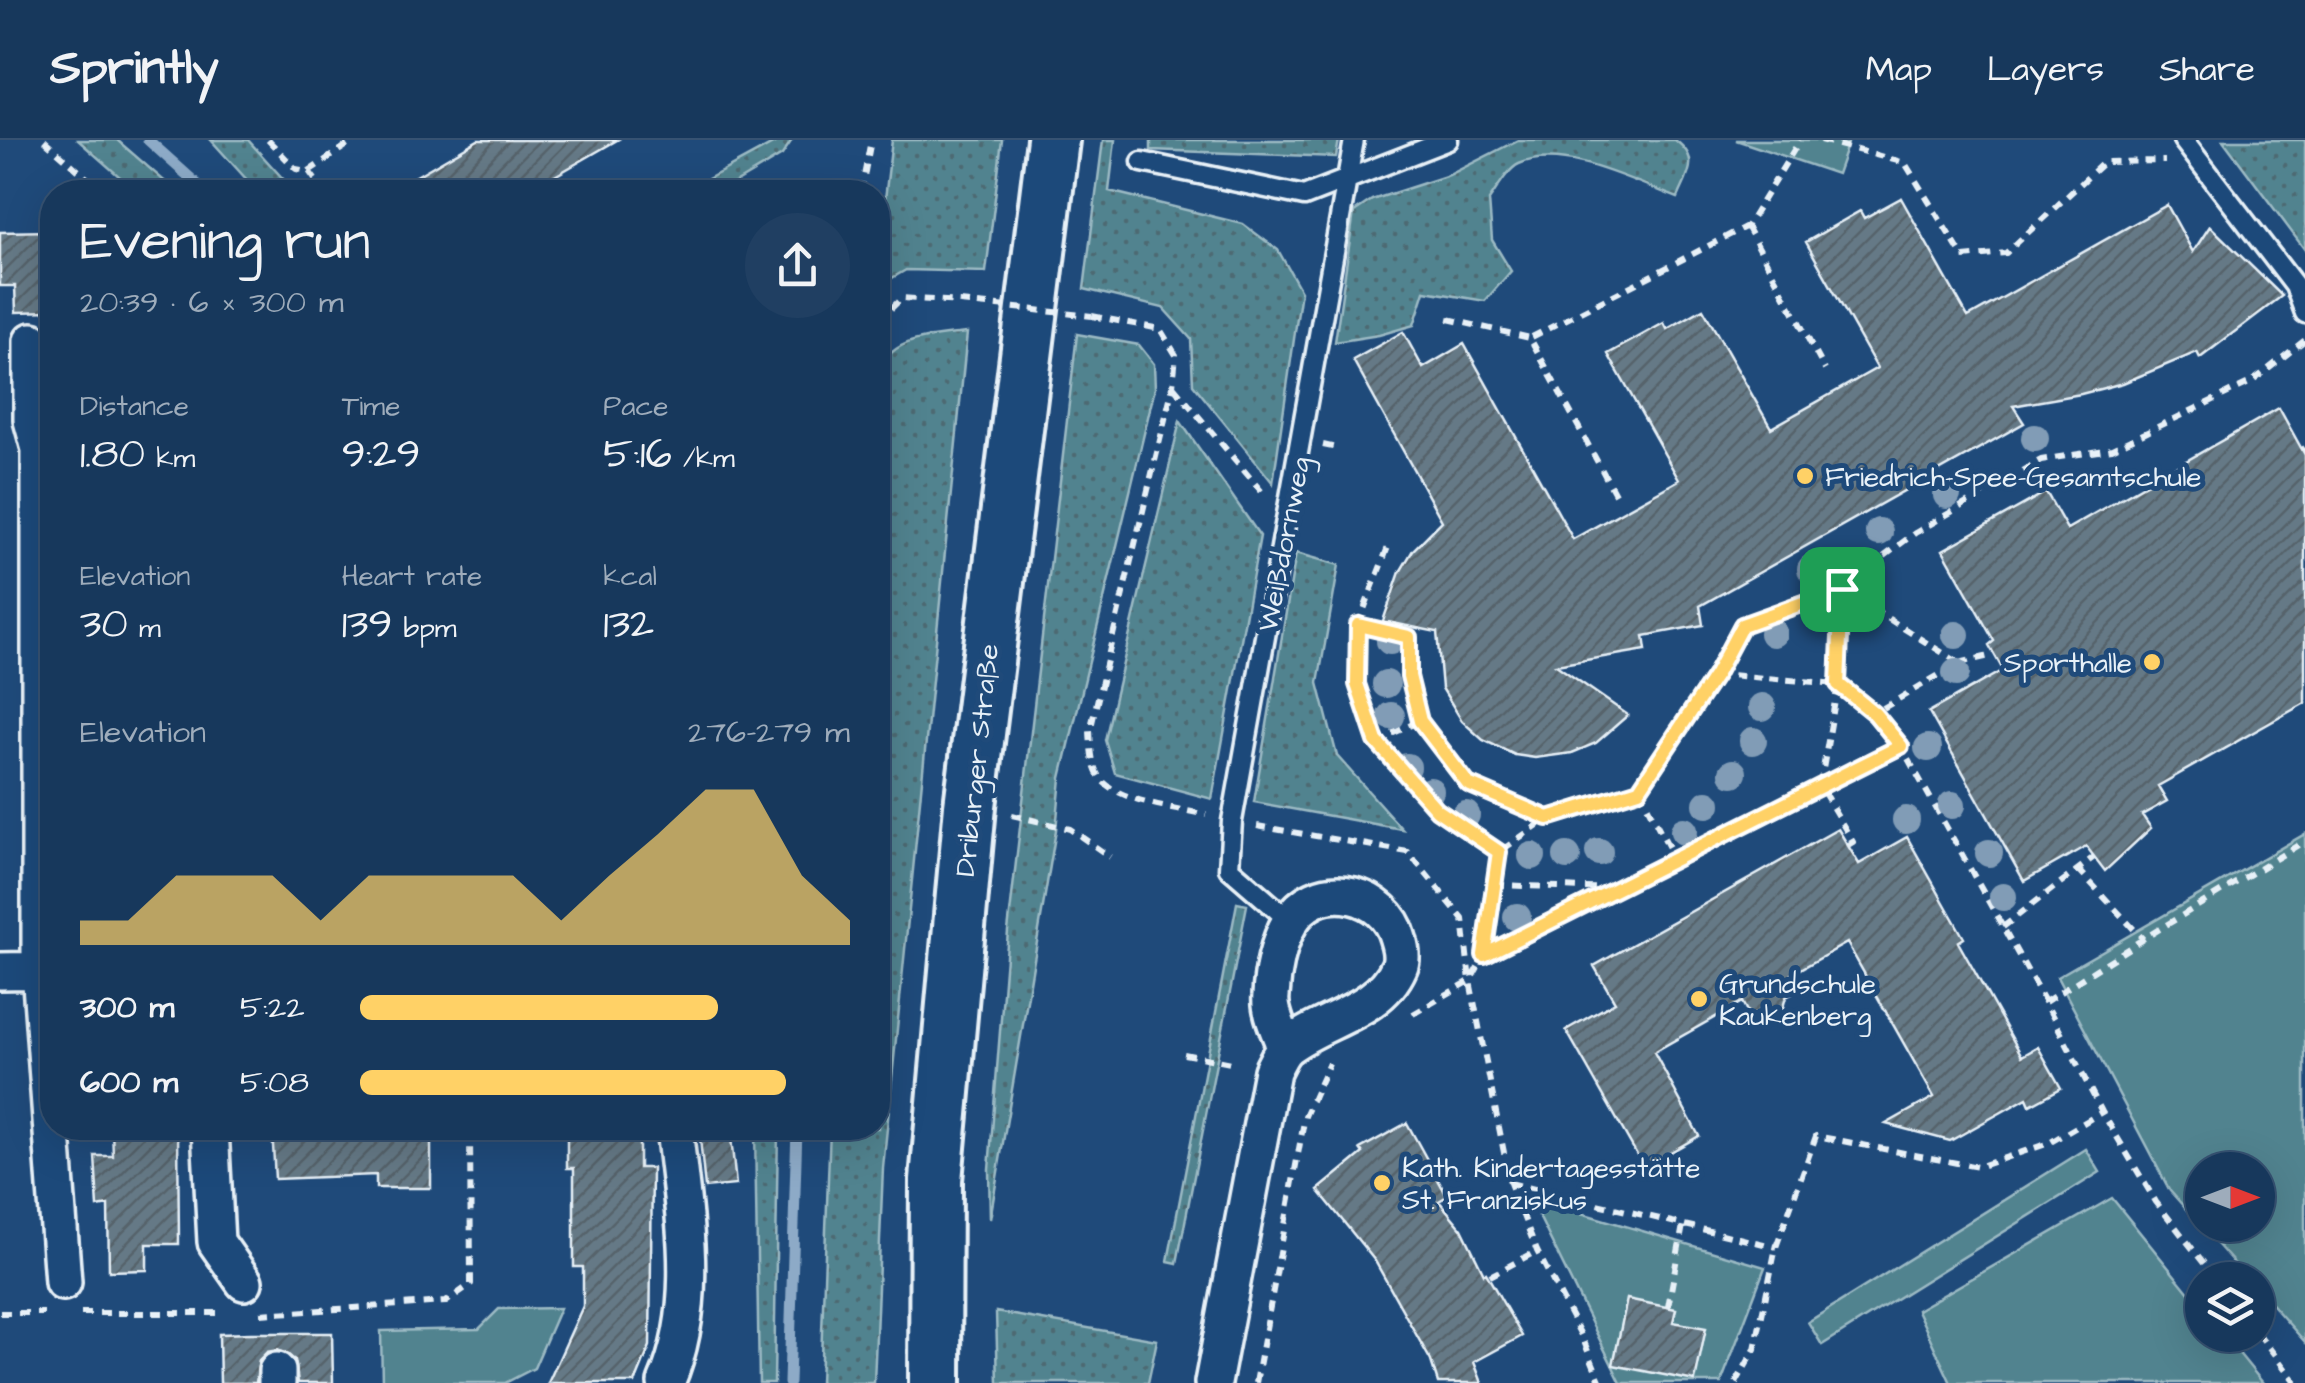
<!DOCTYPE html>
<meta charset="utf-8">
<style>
body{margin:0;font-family:"Architects Daughter",sans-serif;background:#203f62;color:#f1f3f6;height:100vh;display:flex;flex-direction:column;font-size:38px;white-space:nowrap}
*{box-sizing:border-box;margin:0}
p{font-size:32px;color:#9eacbb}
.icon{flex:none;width:55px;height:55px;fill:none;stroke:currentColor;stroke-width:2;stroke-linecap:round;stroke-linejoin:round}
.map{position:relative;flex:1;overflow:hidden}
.side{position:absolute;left:40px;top:40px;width:850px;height:960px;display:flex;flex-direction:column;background:#17385c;border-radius:40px;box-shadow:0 10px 40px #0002,0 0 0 2px #365272}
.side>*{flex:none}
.needle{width:65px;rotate:90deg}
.fabs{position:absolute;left:2185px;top:1012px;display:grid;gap:20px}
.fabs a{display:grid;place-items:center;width:90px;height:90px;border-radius:50%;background:#17385c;box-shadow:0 10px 40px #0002,0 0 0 2px #365272;font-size:50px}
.pin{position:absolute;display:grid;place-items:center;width:85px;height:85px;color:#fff;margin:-42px;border-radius:20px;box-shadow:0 5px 15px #0006}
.round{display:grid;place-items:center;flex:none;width:105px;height:105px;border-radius:52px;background:#203f62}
.overview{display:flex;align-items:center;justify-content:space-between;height:170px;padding:0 40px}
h1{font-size:55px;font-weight:600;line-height:75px}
.stats{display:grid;grid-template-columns:repeat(3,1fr);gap:15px;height:170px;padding:10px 40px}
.stats div{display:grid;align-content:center}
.stats b{font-size:42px;font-weight:600}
.stats small{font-size:28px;font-weight:400}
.stats p{font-size:28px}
.chart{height:280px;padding:20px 40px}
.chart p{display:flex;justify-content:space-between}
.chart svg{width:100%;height:180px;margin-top:10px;fill:#ffd166;opacity:.7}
ul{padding:0 40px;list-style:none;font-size:32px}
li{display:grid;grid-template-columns:160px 120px 1fr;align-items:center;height:75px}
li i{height:25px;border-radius:12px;background:#ffd166}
header{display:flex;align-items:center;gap:60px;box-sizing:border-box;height:140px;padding:0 50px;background:#17385c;border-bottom:2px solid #365272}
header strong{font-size:48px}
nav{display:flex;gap:55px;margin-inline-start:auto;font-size:35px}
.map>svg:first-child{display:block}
.grass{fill:url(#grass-dots);stroke:#9cbac4;stroke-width:2.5}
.park{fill:#51838f;stroke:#9cbac4;stroke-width:2.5;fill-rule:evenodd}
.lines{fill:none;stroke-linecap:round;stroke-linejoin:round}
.stream{stroke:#8daac7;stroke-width:11}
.building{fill:url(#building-hatch);stroke:#e8f1f8;stroke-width:2.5}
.lane-casing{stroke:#e8f1f8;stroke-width:25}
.street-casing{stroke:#e8f1f8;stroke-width:42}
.secondary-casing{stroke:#e8f1f8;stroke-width:58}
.path{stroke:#e8f1f8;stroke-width:6;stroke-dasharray:10 8;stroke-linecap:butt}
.lane{stroke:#1f4a7a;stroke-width:18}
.street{stroke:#1f4a7a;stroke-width:35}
.secondary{stroke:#1f4a7a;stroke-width:50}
.path-bridge{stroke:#e8f1f8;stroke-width:6;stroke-dasharray:10 8;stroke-linecap:butt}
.tree{fill:#819cb6}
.route-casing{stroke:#fff;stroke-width:20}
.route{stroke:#ffd166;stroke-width:12}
.poi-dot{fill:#ffd166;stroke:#1f4a7a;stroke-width:4}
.labels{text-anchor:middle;stroke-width:10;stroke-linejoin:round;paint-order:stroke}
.poi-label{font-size:28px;fill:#e8f1f8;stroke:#1f4a7a;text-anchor:start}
.street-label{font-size:28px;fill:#e8f1f8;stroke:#1f4a7a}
</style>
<header>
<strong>Sprintly</strong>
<nav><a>Map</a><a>Layers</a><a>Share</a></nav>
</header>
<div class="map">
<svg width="2305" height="1243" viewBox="0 0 2305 1243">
<defs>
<pattern id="grass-dots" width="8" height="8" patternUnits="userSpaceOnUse" patternTransform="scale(2.5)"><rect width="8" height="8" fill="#51838f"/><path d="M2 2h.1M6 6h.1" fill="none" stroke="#4d6b73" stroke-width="1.8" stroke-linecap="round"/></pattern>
<pattern id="building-hatch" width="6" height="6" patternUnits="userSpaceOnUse" patternTransform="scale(2.5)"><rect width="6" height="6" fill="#657986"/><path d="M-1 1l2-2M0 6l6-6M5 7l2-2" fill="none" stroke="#57636b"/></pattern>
</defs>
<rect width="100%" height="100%" fill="#1f4a7a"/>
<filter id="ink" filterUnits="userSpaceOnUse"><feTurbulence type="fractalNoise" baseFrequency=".01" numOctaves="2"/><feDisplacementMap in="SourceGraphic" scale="20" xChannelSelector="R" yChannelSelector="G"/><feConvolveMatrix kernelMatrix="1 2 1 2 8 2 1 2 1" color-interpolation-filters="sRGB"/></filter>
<g filter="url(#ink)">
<path class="grass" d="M78,0H117L177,52H137Z
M211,0H248L295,52H258Z
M780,0H792L782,15L720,52H684Z
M892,0H1002L986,132L906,130L878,146V87L882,85Z
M1103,0H1115L1109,51L1243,84L1278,110L1301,151L1273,343L1193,244L1191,199L1163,168L1084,149Z
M1151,0H1339L1336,17L1151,10Z
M1518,0H1675C1701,19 1688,34 1678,58C1636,43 1563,4 1519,24C1508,29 1497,49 1489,60L1492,100L1511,131L1485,161L1425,151L1414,185L1379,195L1335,202L1354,72L1372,60L1449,35Z
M2223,0H2305V110Z
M967,193L883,1028L874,1243H820L830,988H878V236C887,196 934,197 967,193Z
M1077,194L1139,205L1154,224L1155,248L1061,638L1056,690L990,1079L989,1029L1008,791Z
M1180,281L1260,396L1212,659L1115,633L1105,600Z
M1296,413L1339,425L1318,543L1337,616L1402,689L1254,662Z
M1237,763L1247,765L1177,1123L1168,1121Z
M755,988H778L774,1243H759Z
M996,1172L1157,1200L1148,1243H998Z"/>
<path class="park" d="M1736,0H1849L1837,34Z
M2305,694V1202L2258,1149V1140H2249L2170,1051L2057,837ZM2202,1030H2258V1085H2202Z
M2086,1009L2100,1032L1822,1205L1808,1182Z
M1530,1058L1765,1127L1721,1243H1621Z
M2112,1058L2202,1169V1195H2224L2263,1243H1951L1917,1170Z
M560,1168L534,1228L505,1243H382L381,1191L479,1189L499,1169Z"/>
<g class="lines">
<path class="stream" d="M148,0L206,52
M789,1243L797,988"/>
</g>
<path class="building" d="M478,0H617L527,52H389Z
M1901,58L1968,177L2167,65L2193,112L2210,86L2282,156L2200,218L2197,212L2123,243L2081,254L2013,266L2024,283L1700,466L1703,485L1644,496L1646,510L1556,525L1628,575L1596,603L1572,613L1535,618L1515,615L1483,600L1462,581L1442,548L1437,492L1383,481L1400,432L1413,410L1442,381L1353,220L1403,192L1423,228L1464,204L1573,399L1679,340L1608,214L1664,183L1667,189L1703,169L1771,288L1877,228L1806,102L1860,71L1864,78Z
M52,91V171L16,172L15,146H0V92Z
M2279,268L2305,315V563L2158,646L2167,661L2142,675L2151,688L2105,731L2086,706L2024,741L1929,572L2003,530L1989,505L1994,501L1943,410L2046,352L2067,389Z
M1838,689L1859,724L1907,697L1964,798L1958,802L2022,916L2038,907L2061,948L2030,965L2027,958L1950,1001L1886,984L1934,957L1847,803L1792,834L1801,849L1786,857L1781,874L1765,868L1750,877L1742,862L1654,912L1699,996L1644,1027L1566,890L1615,862L1594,826Z
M1407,983L1447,1056L1439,1061L1462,1089L1484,1134L1486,1133L1522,1196L1474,1222L1482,1243H1438L1431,1221L1375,1121L1318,1050L1363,1013L1360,1009Z
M112,988H178L179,1104H147V1130L109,1131L108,1065L98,1067L95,1016H113Z
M272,988H431V1048H376V1035L275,1039Z
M567,988H639V1028H652L650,1206L635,1243H548L583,1166V1127H574V1028H567Z
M699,988H730L736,1045L705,1048Z
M1627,1159L1676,1169L1673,1182L1706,1188L1695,1241L1613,1225Z
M251,1193H332L333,1243H298L295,1220L278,1210L267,1212L259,1220L256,1243H220L219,1194Z"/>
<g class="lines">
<defs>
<path id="lane" d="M2183,0L2295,146L2305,173
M1142,22L1304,56L1448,0
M1290,781L1229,728L1232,681L1354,0"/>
<path id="street" d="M32,201V280L40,309
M52,311L40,309V830L63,1142
M0,831L52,830
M210,988L216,1102L244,1142
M277,1231V1243
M666,1243C701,1162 683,1073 674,988
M1213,1243L1272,931C1276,923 1281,911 1288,906C1323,879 1380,871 1399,827C1404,816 1399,801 1395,790C1377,749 1315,739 1290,782C1278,802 1272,833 1271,856C1269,872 1280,892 1285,907"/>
<path id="secondary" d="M935,1243L936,1040L970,666L1053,0"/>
</defs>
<use href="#lane" class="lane-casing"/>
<use href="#street" class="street-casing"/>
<use href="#secondary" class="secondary-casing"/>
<path class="path" d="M44,0L103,52
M268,0L296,29L309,31L324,52
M1821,0L1905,23L1963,117L2006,113L2104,22L2165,21
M309,31L355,0
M861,52L871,0
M1747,86L1825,230
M1092,176L1160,189L1176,215L1173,246L1090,591C1091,606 1091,626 1100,638C1118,662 1178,668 1206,675
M1448,179L1530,198
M878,181L902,158L960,162
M1174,247L1262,352
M1323,305L1337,308
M2302,310L2305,308
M1615,354L1530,198L1747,86L1800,0
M1358,485L1388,407
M1959,523L1994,515
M1717,534L1742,485L1841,449L1959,523L1875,573
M1376,601L1420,581
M1639,650L1676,721
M1012,675L1070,689L1110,717
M1257,686L1408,712L1463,779L1470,841L1510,1043L1537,1111L1583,1199L1601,1243
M1848,705L1853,702L1820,646L1838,544L1841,449L1915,393L2041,320L2112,309L2253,241L2305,200
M1499,712L1437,670L1376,601L1357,544L1358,485L1409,497V536L1420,581L1469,644L1548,678
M2078,729L2143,799
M1495,745L1618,749
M2003,787L2094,717
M1485,814L1499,712L1548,678L1639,650L1717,534L1838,544L1875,573L1901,606
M2045,862L2143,799L2305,701
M1413,874L1470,841L1485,815L1901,606L2045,862L2102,972L2156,1062L2217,1140
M1184,914L1236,924
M1510,1043L1776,1107
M1490,1136L1537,1111
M1668,1167L1683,1085
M0,1173H44
M81,1173H224
M261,1174L446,1162L471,1144L470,988
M2258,1193L2296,1243
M1256,1243L1305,976L1329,923
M1736,1243L1755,1209L1776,1107L1816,996L1978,1027L2049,1003L2102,972"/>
<use href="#lane" class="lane"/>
<use href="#street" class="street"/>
<use href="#secondary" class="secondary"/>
<path class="path-bridge" d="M960,162L1092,176"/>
</g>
<g class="tree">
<circle cx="2035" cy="298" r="14"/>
<circle cx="1947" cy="355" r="14"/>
<circle cx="1879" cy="392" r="14"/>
<circle cx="1811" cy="429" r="14"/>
<circle cx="1773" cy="493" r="14"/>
<circle cx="1956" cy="495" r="14"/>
<circle cx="1390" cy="501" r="14"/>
<circle cx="1956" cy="533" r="14"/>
<circle cx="1386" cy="544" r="14"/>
<circle cx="1762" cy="567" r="14"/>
<circle cx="1391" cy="576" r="14"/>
<circle cx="1753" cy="601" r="14"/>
<circle cx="1928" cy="608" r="14"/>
<circle cx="1407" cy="627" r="14"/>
<circle cx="1733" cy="633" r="14"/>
<circle cx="1430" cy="651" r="14"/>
<circle cx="1707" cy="664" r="14"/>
<circle cx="1952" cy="665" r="14"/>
<circle cx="1466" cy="675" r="14"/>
<circle cx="1906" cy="680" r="14"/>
<circle cx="1684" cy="691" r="14"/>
<circle cx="1599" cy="712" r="14"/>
<circle cx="1989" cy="713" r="14"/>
<circle cx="1532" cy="716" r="14"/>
<circle cx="1567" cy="716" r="14"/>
<circle cx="2003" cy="757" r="14"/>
<circle cx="1517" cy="777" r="14"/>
</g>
</g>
<g class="lines" filter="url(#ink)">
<defs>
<path id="route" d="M1842,449L1838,544L1875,574L1901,606L1484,815L1499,712L1437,670L1376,601L1357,544L1358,485L1409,497V536L1420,581L1468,644L1548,678L1639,650L1716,534L1742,485Z"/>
</defs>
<use href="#route" class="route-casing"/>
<use href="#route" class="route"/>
</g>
<g class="poi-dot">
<circle cx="1805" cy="336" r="10"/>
<circle cx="2152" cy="522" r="10"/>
<circle cx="1699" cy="859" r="10"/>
<circle cx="1382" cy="1043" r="10"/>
</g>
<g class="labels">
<g class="poi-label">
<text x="1825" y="346">Friedrich-Spee-Gesamtschule</text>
<text x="2132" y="532" text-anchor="end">Sporthalle</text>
<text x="1719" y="853">Grundschule<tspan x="1719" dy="32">Kaukenberg</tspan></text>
<text x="1402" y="1037">Kath. Kindertagesstätte<tspan x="1402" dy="32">St. Franziskus</tspan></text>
</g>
<g class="street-label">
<text transform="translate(1283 404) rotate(-79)" y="10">Weißdornweg</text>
<text transform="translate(976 620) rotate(-84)" y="10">Driburger Straße</text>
</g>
</g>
</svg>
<div class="fabs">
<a><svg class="needle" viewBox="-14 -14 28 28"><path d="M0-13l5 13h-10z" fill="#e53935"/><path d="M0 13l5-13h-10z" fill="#9eacbb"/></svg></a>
<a><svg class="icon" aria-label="layers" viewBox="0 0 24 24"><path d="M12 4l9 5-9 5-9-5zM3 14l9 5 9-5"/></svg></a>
</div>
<div class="pin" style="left:1842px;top:449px;background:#1e9e55"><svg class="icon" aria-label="arrive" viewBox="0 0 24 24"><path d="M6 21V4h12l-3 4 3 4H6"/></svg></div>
<section class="side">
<div class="overview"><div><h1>Evening run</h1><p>20:39 · 6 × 300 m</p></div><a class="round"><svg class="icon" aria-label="share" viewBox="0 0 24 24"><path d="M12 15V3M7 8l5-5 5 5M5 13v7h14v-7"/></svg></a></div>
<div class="stats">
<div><p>Distance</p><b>1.80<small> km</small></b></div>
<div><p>Time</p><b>9:29</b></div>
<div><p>Pace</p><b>5:16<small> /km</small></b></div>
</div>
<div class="stats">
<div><p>Elevation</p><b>30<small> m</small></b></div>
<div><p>Heart rate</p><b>139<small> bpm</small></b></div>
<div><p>kcal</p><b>132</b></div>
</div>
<div class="chart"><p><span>Elevation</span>276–279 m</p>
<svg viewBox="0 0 160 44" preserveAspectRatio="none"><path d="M0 44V38L10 38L20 27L30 27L40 27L50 38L60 27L70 27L80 27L90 27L100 38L110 27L120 17L130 6L140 6L150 27L160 38V44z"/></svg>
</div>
<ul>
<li><b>300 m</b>5:22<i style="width:73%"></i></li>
<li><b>600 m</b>5:08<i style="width:87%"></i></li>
</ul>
</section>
</div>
